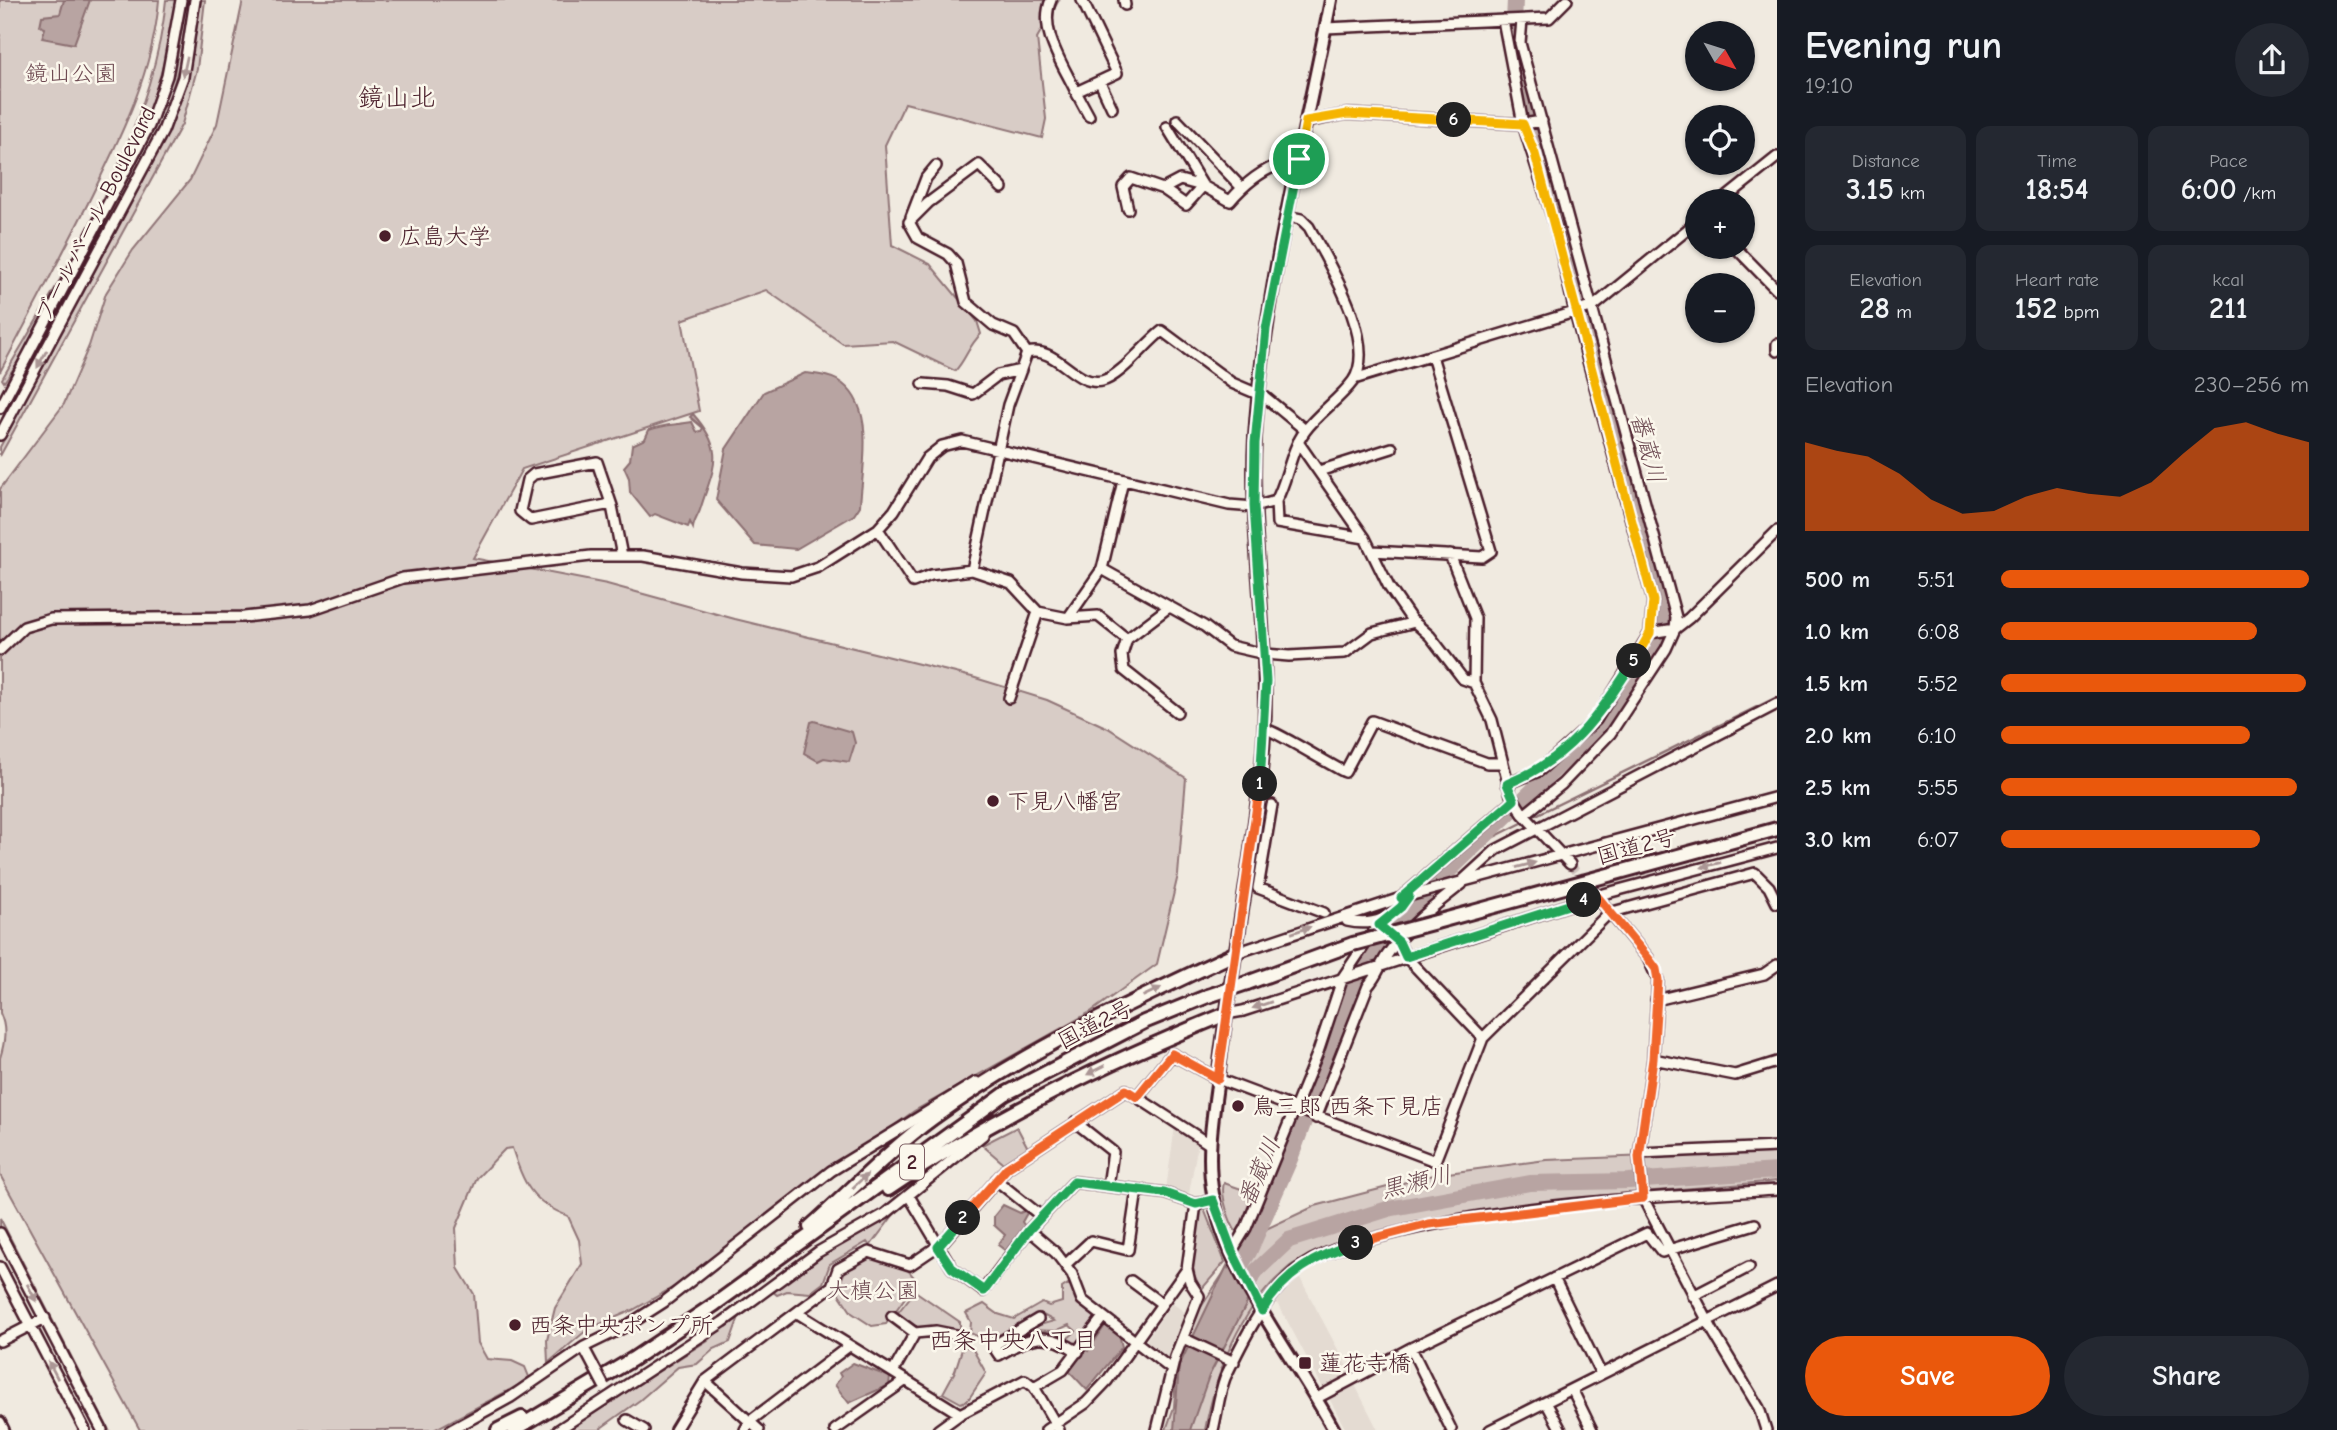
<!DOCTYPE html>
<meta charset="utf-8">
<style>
body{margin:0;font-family:"Comic Neue","Klee One",sans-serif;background:#242831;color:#f1f3f6;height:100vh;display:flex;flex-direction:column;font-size:26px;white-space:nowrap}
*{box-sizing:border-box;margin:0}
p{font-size:23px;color:#9ea1a6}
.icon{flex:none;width:38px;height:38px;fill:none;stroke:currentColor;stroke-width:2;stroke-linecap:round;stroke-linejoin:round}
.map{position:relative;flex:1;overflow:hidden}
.sheet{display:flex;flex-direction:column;background:#171b24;width:560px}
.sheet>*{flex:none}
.needle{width:46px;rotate:129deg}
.controls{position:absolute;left:1685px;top:21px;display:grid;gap:14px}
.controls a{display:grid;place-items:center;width:70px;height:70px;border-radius:50%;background:#171b24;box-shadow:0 2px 5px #0004;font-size:35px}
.pin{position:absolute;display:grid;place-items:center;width:60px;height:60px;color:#fff;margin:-30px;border:4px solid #fff;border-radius:50%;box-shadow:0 2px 7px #0007}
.km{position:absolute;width:35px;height:35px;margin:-18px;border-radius:50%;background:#222;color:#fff;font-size:19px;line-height:35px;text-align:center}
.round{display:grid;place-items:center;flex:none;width:74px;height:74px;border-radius:37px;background:#242831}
.headline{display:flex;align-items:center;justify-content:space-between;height:119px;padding:0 28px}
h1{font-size:38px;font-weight:600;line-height:52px}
.metrics{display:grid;grid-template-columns:repeat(3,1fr);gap:10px;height:119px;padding:7px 28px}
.metrics div{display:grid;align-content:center;border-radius:14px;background:#242831;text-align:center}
.metrics b{font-size:30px;font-weight:600}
.metrics small{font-size:19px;font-weight:400}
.metrics p{font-size:19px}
.chart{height:196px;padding:14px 28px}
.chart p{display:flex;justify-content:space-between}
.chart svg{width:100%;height:126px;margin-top:7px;fill:#ea580c;opacity:.7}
.button{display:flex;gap:14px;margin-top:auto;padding:14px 28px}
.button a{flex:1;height:80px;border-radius:42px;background:#ea580c;color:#fff;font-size:28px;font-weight:600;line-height:80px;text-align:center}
.button a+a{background:#242831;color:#f1f3f6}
ul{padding:0 28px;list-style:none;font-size:23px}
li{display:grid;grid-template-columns:112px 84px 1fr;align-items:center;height:52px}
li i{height:18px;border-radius:9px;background:#ea580c}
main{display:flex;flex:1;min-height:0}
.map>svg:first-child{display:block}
.built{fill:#e4dbd2}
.green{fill:#d8ccc6;stroke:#917678;stroke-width:2}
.water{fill:#b8a4a2;stroke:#8c6f72;stroke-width:2}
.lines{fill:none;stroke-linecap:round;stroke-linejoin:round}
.stream{stroke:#8c6f72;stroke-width:2.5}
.river{stroke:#b8a4a2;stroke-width:16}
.minor-tunnel{stroke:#cfc1bc;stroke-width:9;stroke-dasharray:9 4.5;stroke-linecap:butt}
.minor-casing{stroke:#4a1f2b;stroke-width:14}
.major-casing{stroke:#4a1f2b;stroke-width:16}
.highway-casing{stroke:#4a1f2b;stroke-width:18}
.minor{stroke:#fbf7ec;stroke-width:9}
.major{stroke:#fbf7ec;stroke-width:10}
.highway{stroke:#fbf7ec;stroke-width:12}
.minor-bridge-casing{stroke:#4a1f2b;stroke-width:14;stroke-linecap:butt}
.highway-bridge-casing{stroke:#4a1f2b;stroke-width:18;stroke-linecap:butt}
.minor-bridge{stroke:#fbf7ec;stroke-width:9}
.highway-bridge{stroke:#fbf7ec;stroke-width:12}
.oneway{fill:#ab9695}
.split-1-casing{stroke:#fff;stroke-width:14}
.split-2-casing{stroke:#fff;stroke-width:14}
.split-3-casing{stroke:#fff;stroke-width:14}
.split-4-casing{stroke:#fff;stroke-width:14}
.split-5-casing{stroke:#fff;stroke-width:14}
.split-6-casing{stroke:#fff;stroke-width:14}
.split-7-casing{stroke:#fff;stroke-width:14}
.split-1{stroke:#22a559;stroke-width:9}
.split-2{stroke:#f0652b;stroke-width:9}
.split-3{stroke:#22a559;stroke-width:9}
.split-4{stroke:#f0652b;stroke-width:9}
.split-5{stroke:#22a559;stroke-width:9}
.split-6{stroke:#f5b400;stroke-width:9}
.split-7{stroke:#f5b400;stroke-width:9}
.poi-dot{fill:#4a1f2b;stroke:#fbf7ec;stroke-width:2.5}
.labels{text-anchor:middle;stroke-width:5;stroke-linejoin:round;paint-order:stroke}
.shield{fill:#fbf7ec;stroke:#7f6065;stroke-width:2}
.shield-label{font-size:21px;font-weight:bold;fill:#4a1f2b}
.park-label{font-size:23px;fill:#6e4a52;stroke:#fbf7ec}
.street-label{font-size:23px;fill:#4a1f2b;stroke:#fbf7ec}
.poi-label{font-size:23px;fill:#4a1f2b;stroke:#fbf7ec;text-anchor:start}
.water-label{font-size:24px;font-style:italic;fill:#704e55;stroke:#fbf7ec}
.neighbourhood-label{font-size:24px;fill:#4a1f2b;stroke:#fbf7ec}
.quarter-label{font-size:26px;fill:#4a1f2b;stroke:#fbf7ec}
</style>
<main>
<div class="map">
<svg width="1777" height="1430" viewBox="0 0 1777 1430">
<rect width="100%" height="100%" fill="#f0eae0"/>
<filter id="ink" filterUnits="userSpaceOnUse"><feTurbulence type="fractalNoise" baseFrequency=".0143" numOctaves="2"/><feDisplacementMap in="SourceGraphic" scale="14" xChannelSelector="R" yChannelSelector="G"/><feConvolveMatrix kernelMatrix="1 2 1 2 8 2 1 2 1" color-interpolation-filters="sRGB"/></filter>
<g filter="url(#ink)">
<path class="built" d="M1175,1126L1199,1137L1189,1194L1166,1189Z
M1300,1278L1351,1374L1323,1388L1275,1298Z
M1172,1303L1190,1316L1170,1362L1147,1344V1339Z
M1355,1385L1378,1430H1346L1329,1398Z"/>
<path class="green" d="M0,0H159C153,73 121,136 89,201C60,259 30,315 0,372Z
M166,0H176C162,113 116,178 65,275C45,312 29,349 4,382L2,379C67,268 154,130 166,0Z
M186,0H191C185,42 177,82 162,122L0,425L7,405L149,137L174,73Z
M201,0H205L197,69L182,124L0,456V447L165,140L190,67Z
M243,0H1059L1037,38L1046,119L1042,138L905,103L885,145L892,245L930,264L977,321L981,334C968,346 966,360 955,371L893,341L843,344L766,290L682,320L699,411L522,469L473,558L607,584L735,619L972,677L1047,700L1108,728L1186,778L1178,875L1157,964L1092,1011L914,1111L677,1285L633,1310L588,1329L548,1363L547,1340L555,1308L582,1264L579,1240L568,1216C531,1202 524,1184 512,1148L505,1149L477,1178L456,1228L458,1268L474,1294L478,1343L487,1359L512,1361L525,1367L529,1377L517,1386L434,1430H140L0,1175V1058C5,1042 7,1028 0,1013V489L64,404L89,346L106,293L133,250L190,180L217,124Z
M1017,1127L1028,1148L1003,1163L982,1145Z
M1777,1151V1181C1629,1195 1472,1197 1332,1250C1318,1255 1298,1259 1288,1268C1239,1310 1217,1369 1205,1430H1166L1174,1407L1177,1361L1195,1316L1247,1238L1315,1206L1433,1175L1546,1160Z
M1224,1183L1256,1194L1237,1233C1230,1224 1220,1195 1224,1183Z
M1204,1209L1225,1262L1201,1290L1191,1268L1199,1211Z
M894,1211L895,1213L870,1246L867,1242L830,1264L823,1283L810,1293L787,1291L777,1295L771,1290L797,1268L862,1228L867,1230Z
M0,1218L109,1430H105L0,1227Z
M870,1257L908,1270L917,1281L886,1324L872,1326L852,1313L837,1291L845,1271Z
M1068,1284L1072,1287L1075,1299L1095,1316L1092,1325L1075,1346L1066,1340L1076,1331L1069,1325L1056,1331L1034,1330L1032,1327L1054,1321L1039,1313L988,1341L970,1333L971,1322L966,1313L984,1304L998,1314L1014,1319L1042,1303L1049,1306L1062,1302V1288Z
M915,1291L960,1322V1329L917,1328L896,1315Z
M740,1314L730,1342L714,1349L697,1364L678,1367L640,1400L601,1428L602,1430H567L708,1340Z
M963,1346L972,1348L986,1373L968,1400L961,1403L943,1393L955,1371Z"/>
<path class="water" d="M64,0H90L74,44L42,38L45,28L40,26L42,16L60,14Z
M805,373C814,374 828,375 837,380C878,404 862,467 860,506L854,515L796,549L755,545L716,500L726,449L764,392Z
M693,414C727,452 713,468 701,507C699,515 694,520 693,528L690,522L688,527L655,514L650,517L630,492L629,478L624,467L630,460L632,445L645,439L649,430C664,424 677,425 692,422L697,432L701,431L703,428L690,417Z
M814,721L852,732L855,743L849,762L824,758L818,761L804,753L811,722Z
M1003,1205L1020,1213L1024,1211L1027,1213L1022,1222L1025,1226L1006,1251L998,1245L1005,1235L994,1225V1216Z
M1227,1266L1247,1303L1209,1376L1190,1430H1174L1179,1366Z
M1106,1324L1119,1333L1122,1347L1087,1390L1069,1371L1085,1349L1088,1351Z
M853,1363L890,1377L889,1385L849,1403L835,1385L841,1377L839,1373Z"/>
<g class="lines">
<path class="stream" d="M1532,817L1777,697
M1476,846L1526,821"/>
<path class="river" d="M1223,1293L1249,1252L1290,1159L1357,979L1382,942L1429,890L1606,720L1653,646L1664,623L1668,607L1513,44L1515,0
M1230,1311L1256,1271L1289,1240L1388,1209L1530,1183L1629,1181L1777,1171"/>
<path class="minor-tunnel" d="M1570,864L1586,885"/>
<defs>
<path id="minor" d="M1051,0C1038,30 1063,64 1076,92L1117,73L1082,0
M1124,0L1125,5
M1503,20L1523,124L1556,229L1575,313L1653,601L1650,633L1596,720L1539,771L1507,784
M1522,20L1520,43L1676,617L1675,629L1666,649L1610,734L1562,784L1524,815
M1325,28L1549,18L1567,0
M1100,82L1112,108
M1076,92L1089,116
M1177,120L1242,188
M1306,122L1347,114L1523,124L1542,121
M1167,127L1203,186
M1163,189L1180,180L1202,186
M1722,201L1777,157
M1128,209L1123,187L1131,178L1163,189L1186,205L1203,186L1230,201C1248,180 1272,163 1299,159
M911,217L926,178L936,166
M909,222L918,238L948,254L956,263L966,302L993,325L1014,334L1027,353
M909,222L928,203L979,165L1002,188
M1735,247L1777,290
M1777,344V351
M1354,379L1594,306L1698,221
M923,384L948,386L973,394L998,375L1021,370
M0,408L149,126L167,76L181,0
M0,435L163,131L183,77L195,0
M1298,442L1365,538L1389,587L1411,619L1430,636L1463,679L1474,683L1492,720L1511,795L1523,814L1570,864
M1319,471L1392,448
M1276,501L1277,523L1365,538
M611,504L531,520L520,511L527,480L534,474L597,462L612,506L622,556
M878,529L913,582L931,575L972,570L1011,583L1038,612L1068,618L1098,616L1127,639L1169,607
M1372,551L1482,557L1491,551L1432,356
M1450,555L1475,618L1474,683
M1102,569L1204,626L1230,646L1265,654L1289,656L1345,653L1372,633L1415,622
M972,570L1008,405L1027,353C1057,345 1074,387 1102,381C1120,377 1146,343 1162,331L1232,383L1265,397L1305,430
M1068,618L1102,569L1123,481
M1650,633L1675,629L1689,618L1777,531
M1127,639L1122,655L1124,670L1177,712
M0,650L24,627L51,619L244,617L310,610L403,578L591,556H643L742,573L791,576L818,567L878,529L894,511L927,458L942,446L962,441L1229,505L1254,507L1276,501C1288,479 1290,451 1305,431C1318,413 1339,400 1353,381C1379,343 1327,261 1309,227L1301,219L1287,216
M1009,698L1038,612
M1265,729C1272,729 1332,766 1345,772L1372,721L1487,763H1502
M1272,805L1258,888L1324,913
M1462,881L1496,850L1777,704
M1589,887L1648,958L1658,980L1653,1059L1639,1157L1643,1198L1714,1333L1759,1408L1766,1430
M1401,898L1514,800
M1347,921C1374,927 1393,918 1409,896
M1397,940L1406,957L1483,1038
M1236,953L1401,898L1777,797
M1656,1000L1764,974L1777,965
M1226,1014L1243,1011L1596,896L1777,848
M1653,1059L1735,1075L1777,1062
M1137,1097L1172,1054L1218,1079L1435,1161L1483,1038L1609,913L1755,873L1769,887L1777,903
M1316,1118L1368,986C1376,977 1379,968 1385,958C1404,929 1435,905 1462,884
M1075,1122L1113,1152L1108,1186
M1639,1153L1777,1147
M996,1180L1041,1216
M909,1196L952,1268L983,1291L1029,1230L1074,1182L1164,1193L1196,1204
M1029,1230L1056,1253L1072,1274L1082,1300L1171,1369
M0,1233L102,1430
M1232,1251L1246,1228L1318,1052L1343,977L1380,922
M1065,1265L1091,1241L1128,1250L1137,1190
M0,1267L85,1430
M1554,1278L1601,1374
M1131,1281L1162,1304
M1693,1296L1749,1267
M799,1314L960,1414
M892,1316L915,1333L893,1372
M1038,1319L993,1346L999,1355C1030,1336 1046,1330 1078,1352
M915,1333L936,1331L956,1335
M1183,1338L1234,1362
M0,1341L45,1318
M1411,1348L1451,1429
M705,1381L759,1430
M1034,1387L1063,1370L1103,1317
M1572,1389L1592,1430
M1317,1398L1411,1348L1647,1233L1662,1252L1755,1224
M1546,1402L1561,1430
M627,1420L644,1430
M0,1422L4,1430
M451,1430L511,1397L584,1347L625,1327L664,1302L831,1171L976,1082
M558,1430L723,1322L818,1252L885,1214L983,1135
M675,1430L705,1381L832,1286L838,1269L869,1252L910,1265L941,1244L1007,1168L1126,1090L1209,1144
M745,1430L750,1421L849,1346
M835,1430L906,1380
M938,1430L960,1414L1025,1380L1034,1387L1059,1430
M1046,1430L1086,1403L1107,1381L1187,1269L1196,1204L1213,1200
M1157,1430L1175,1357L1199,1296L1190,1282L1187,1269
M1213,1430C1217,1414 1219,1394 1225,1378C1242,1342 1264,1298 1294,1272C1320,1251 1356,1243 1387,1235C1514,1203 1647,1197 1777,1190
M1490,1430L1777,1286"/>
<path id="major" d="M1331,0C1303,145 1264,290 1255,437C1249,546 1273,653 1262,762C1252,863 1232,962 1220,1062C1215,1106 1205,1150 1213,1194C1226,1275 1296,1358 1334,1430"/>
<path id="highway" d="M1436,922L1777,829
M1247,983L1353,944
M888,1189C993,1117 1108,1062 1226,1014
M810,1227C851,1191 889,1150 933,1118C1026,1050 1133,1001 1236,953
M498,1430L522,1418
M514,1430L633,1359L715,1304L1005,1094L1144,1022L1208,996"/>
</defs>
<use href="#minor" class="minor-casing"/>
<use href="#major" class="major-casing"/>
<use href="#highway" class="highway-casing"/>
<use href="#minor" class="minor"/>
<use href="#major" class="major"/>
<use href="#highway" class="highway"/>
<defs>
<path id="minor-bridge" d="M586,1352L604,1386"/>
<path id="highway-bridge" d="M1353,944L1436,922
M1208,996L1247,983"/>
</defs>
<use href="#minor-bridge" class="minor-bridge-casing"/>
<use href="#highway-bridge" class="highway-bridge-casing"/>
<use href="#minor-bridge" class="minor-bridge"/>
<use href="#highway-bridge" class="highway-bridge"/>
</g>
<defs><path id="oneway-solid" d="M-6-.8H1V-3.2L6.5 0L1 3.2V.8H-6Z" transform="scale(1.75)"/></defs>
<g class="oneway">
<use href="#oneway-solid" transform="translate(185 67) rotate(102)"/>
<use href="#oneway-solid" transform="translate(42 359) rotate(119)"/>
<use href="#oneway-solid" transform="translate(1526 865) rotate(-15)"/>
<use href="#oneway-solid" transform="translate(1711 865) rotate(165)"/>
<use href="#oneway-solid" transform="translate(1301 930) rotate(-19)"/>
<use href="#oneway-solid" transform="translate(1152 992) rotate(-26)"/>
<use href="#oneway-solid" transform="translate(1262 1005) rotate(161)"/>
<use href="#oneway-solid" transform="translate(1096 1070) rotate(153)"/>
<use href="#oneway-solid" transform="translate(860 1181) rotate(-43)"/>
<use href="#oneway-solid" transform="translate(32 1293) rotate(62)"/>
<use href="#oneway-solid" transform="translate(53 1370) rotate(-118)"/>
</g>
</g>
<g class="lines" filter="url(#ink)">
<defs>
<path id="split-1" d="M1260,784L1266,681L1254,506L1255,443L1266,329L1299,159"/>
<path id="split-2" d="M963,1218L1007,1168L1126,1090L1137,1097L1172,1054L1218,1079L1260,784"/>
<path id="split-3" d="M963,1218L938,1247L952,1268L984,1291L1029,1230L1074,1182L1164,1193L1196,1204L1213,1200L1232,1251L1262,1311C1283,1274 1317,1255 1356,1243"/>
<path id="split-4" d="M1356,1243L1429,1224L1643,1198L1639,1157L1653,1059L1658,980L1656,969L1648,958L1596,895L1584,900"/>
<path id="split-5" d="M1584,900L1406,957L1399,942L1379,925L1401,907L1409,896L1401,898L1514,800L1507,784C1571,758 1598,716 1634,661"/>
<path id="split-6" d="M1454,120L1523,124L1535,154L1653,601L1650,633L1634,661"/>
<path id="split-7" d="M1299,159L1306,121L1347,114L1454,120"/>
</defs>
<use href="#split-1" class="split-1-casing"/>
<use href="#split-2" class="split-2-casing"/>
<use href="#split-3" class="split-3-casing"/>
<use href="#split-4" class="split-4-casing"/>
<use href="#split-5" class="split-5-casing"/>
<use href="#split-6" class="split-6-casing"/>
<use href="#split-7" class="split-7-casing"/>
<use href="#split-1" class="split-1"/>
<use href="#split-2" class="split-2"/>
<use href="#split-3" class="split-3"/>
<use href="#split-4" class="split-4"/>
<use href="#split-5" class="split-5"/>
<use href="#split-6" class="split-6"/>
<use href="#split-7" class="split-7"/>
</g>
<g class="poi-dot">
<circle cx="385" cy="236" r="7"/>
<circle cx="993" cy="801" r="7"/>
<circle cx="1238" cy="1106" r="7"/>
<circle cx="515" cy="1325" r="7"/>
<rect x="1298" y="1356" width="14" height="14" rx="3.5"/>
</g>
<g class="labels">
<rect class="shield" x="900" y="1144.5" width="24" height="35" rx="5"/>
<g class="shield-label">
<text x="912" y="1169">2</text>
</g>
<g class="park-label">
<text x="71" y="81">鏡山公園</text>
<text x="873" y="1298">大槙公園</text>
</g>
<g class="street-label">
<text transform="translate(95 214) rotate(-63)" y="8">ブールバール Boulevard</text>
<text transform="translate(1636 846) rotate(-15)" y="8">国道2号</text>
<text transform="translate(1095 1024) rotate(-27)" y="8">国道2号</text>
</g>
<g class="poi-label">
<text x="399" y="244">広島大学</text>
<text x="1007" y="809">下見八幡宮</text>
<text x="1252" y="1114">鳥三郎 西条下見店</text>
<text x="529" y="1333">西条中央ポンプ所</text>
<text x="1319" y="1371">蓮花寺橋</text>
</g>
<g class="water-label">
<text transform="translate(1648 448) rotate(75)" y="8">蕃蔵川</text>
<text transform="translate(1259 1172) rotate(-67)" y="8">番蔵川</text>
<text transform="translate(1416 1182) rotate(-13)" y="8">黒瀬川</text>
</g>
<g class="neighbourhood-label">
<text x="1013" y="1348">西条中央八丁目</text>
</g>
<g class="quarter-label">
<text x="397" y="106">鏡山北</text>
</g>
</g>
</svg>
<div class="controls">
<a><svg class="needle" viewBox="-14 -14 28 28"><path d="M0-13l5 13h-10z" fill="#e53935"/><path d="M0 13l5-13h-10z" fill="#9ea1a6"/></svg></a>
<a><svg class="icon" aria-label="locate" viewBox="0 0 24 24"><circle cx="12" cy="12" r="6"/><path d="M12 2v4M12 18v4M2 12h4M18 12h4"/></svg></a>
<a>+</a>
<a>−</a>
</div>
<div class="pin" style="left:1299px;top:159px;background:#1e9e55"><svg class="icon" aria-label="arrive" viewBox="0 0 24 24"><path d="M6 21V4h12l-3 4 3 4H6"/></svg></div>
<b class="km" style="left:1260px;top:784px">1</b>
<b class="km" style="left:963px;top:1218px">2</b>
<b class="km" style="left:1356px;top:1243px">3</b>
<b class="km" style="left:1584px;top:900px">4</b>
<b class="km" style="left:1634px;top:661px">5</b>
<b class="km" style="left:1454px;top:120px">6</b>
</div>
<section class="sheet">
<div class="headline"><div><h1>Evening run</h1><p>19:10</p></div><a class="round"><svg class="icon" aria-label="share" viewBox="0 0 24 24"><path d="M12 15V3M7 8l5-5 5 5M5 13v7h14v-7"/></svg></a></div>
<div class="metrics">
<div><p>Distance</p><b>3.15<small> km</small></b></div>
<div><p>Time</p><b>18:54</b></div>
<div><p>Pace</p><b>6:00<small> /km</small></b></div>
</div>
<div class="metrics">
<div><p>Elevation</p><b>28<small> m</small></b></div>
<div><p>Heart rate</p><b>152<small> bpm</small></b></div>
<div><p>kcal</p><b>211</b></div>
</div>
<div class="chart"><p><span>Elevation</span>230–256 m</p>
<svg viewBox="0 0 160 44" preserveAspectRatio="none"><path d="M0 44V13L10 16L20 18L30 24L40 33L50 38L60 37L70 32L80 29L90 31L100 32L110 27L120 17L130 8L140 6L150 10L160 13V44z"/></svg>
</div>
<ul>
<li><b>500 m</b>5:51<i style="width:100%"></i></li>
<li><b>1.0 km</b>6:08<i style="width:83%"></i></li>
<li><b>1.5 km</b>5:52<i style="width:99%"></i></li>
<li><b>2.0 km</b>6:10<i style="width:81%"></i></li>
<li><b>2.5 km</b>5:55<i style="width:96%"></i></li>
<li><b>3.0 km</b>6:07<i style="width:84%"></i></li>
</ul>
<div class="button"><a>Save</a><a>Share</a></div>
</section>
</main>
